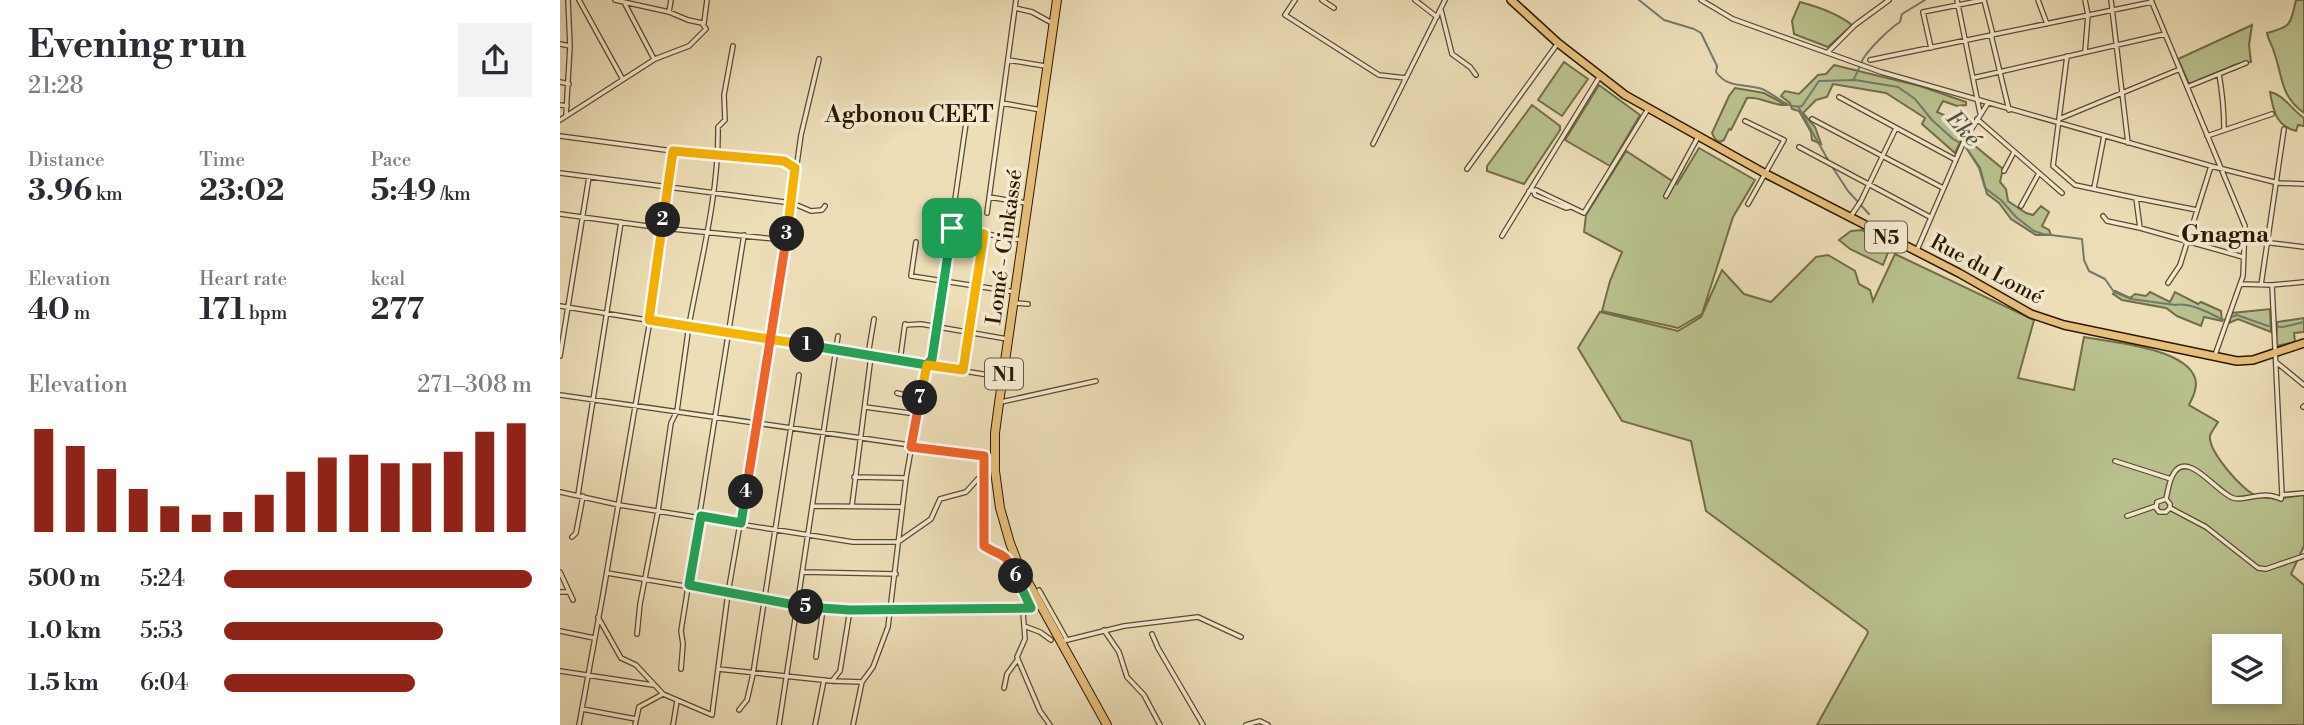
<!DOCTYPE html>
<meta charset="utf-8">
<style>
body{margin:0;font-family:"Libre Bodoni",serif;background:#f2f2f3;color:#2b2b33;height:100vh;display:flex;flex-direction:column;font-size:26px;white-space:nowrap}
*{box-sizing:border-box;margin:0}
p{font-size:23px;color:#7c7c81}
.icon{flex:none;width:38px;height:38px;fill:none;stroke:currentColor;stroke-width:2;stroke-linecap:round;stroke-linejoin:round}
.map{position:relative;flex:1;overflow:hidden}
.panel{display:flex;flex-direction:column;background:#fff;width:560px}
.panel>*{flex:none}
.fabs{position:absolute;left:1652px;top:634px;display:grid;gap:14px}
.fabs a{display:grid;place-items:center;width:70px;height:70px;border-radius:0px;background:#fff;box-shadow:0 4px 10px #0003;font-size:35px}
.pin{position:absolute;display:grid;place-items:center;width:60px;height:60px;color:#fff;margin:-30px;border-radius:14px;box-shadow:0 4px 10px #0006}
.km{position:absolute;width:35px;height:35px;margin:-18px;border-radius:50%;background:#222;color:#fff;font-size:19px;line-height:35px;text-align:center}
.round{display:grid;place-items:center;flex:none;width:74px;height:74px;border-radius:0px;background:#f2f2f3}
.summary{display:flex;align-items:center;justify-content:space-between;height:119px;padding:0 28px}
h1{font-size:38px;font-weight:700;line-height:52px}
.figures{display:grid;grid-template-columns:repeat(3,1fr);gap:10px;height:119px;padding:7px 28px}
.figures div{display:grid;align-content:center}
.figures b{font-size:30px;font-weight:700}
.figures small{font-size:19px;font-weight:400}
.figures p{font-size:19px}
.chart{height:196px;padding:14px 28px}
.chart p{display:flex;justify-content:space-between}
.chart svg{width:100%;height:126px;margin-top:7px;stroke:#8f2418;stroke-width:6}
ul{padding:0 28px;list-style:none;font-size:23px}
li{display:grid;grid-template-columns:112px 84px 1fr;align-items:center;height:52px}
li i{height:18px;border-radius:9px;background:#8f2418}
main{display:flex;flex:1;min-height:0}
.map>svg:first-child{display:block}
.green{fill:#b9c18e;stroke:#726d47;stroke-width:2;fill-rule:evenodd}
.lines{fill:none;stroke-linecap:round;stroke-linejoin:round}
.stream{stroke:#707a6f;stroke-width:2}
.minor-casing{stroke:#5c4a2e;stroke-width:6}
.primary-casing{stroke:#2c1900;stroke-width:10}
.trunk-casing{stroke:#2c1900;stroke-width:10}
.minor{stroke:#f3ead1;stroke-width:3.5}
.primary{stroke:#e6bf7c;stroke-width:7}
.trunk{stroke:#e6bf7c;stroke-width:8}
.split-1-casing{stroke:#fff;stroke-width:14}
.split-2-casing{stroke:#fff;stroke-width:14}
.split-3-casing{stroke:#fff;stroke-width:14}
.split-4-casing{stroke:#fff;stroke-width:14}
.split-5-casing{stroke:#fff;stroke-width:14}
.split-6-casing{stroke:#fff;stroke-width:14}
.split-7-casing{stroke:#fff;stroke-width:14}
.split-8-casing{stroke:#fff;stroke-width:14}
.split-1{stroke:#22a559;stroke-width:9}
.split-2{stroke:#f5b400;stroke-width:9}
.split-3{stroke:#f5b400;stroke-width:9}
.split-4{stroke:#f0652b;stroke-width:9}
.split-5{stroke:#22a559;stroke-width:9}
.split-6{stroke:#22a559;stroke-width:9}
.split-7{stroke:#f0652b;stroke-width:9}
.split-8{stroke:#f5b400;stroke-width:9}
.labels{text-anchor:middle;stroke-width:7;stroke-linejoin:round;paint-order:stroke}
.shield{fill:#f3ead1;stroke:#68583f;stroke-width:2}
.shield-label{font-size:19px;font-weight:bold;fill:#2c1900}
.street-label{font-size:21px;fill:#2c1900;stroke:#f3ead1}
.neighbourhood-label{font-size:23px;font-weight:bold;fill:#2c1900;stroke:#f3ead1}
.water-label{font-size:23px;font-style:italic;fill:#545141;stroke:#f3ead1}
.quarter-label{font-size:24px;font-weight:bold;fill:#2c1900;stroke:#f3ead1}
</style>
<main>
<section class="panel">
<div class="summary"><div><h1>Evening run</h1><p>21:28</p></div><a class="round"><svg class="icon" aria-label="share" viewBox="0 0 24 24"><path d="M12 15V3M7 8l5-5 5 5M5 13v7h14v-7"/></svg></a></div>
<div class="figures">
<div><p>Distance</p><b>3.96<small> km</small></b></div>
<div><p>Time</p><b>23:02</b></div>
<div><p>Pace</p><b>5:49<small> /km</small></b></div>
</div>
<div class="figures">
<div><p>Elevation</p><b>40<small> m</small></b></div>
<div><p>Heart rate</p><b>171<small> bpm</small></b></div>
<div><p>kcal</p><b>277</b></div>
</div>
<div class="chart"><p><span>Elevation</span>271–308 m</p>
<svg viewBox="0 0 160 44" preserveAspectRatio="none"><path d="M5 44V8M15 44V14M25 44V22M35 44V29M45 44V35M55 44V38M65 44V37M75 44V31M85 44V23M95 44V18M105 44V17M115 44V20M125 44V20M135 44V16M145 44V9M155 44V6"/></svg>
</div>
<ul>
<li><b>500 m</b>5:24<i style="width:100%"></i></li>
<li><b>1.0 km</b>5:53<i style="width:71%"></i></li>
<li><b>1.5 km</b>6:04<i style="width:62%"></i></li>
</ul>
</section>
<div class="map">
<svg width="1744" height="725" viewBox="0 0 1744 725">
<rect width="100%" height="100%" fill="#eddeb8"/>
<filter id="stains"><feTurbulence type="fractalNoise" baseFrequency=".00286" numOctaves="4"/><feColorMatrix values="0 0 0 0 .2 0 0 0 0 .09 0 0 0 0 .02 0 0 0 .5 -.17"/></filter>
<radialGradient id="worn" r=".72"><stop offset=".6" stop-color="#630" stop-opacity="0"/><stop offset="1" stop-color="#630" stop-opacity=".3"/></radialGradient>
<path class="green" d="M1736,0H1744V113C1719,95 1723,75 1713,49C1711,43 1708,39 1707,33C1733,26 1730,24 1736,0Z
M1240,2C1259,7 1277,13 1292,25L1268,47L1234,34L1232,21Z
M1692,25L1689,45L1691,62L1677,64L1629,84L1618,59Z
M1004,62L1028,79L1002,116L978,100Z
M1274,65L1360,86L1406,102V105L1397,106L1383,101L1377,112L1400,122L1399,130L1404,134L1395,153L1362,124L1365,118L1326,93L1273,84L1267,97L1256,100L1243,113L1255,127L1261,144L1252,140L1251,132L1239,111L1232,109L1230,103L1221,96L1225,91L1239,94L1258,75L1266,74Z
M1039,85L1080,115L1050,166L1005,140Z
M1175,88L1204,93L1226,105C1212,106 1200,96 1187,98L1171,130L1169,129L1164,140L1160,142L1155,139L1152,133L1169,96Z
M1710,92C1723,94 1732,110 1744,118V126L1738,125L1736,131C1716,126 1713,110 1710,92Z
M972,105L1000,126V130L964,184L927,171V166Z
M1409,141L1443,169L1440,182L1446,189L1448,201L1466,213L1473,215L1481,206L1489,212L1482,226L1489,230L1491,235H1476L1451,219L1439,203L1427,194L1420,168L1405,146Z
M1139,148L1195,180L1173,217L1142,314L1118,328L1042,311L1050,281L1062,252L1024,232L1026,215L1066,151L1117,184Z
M1302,230L1331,245L1323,265L1290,249L1279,240L1291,231Z
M1335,254L1474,320L1458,378L1514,390L1524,337C1551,342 1625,348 1635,378C1638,387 1633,397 1629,405L1658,422C1656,426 1651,432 1650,436C1648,451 1682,490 1695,495C1710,501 1729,497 1744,495V546L1731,574L1744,585V725H1257L1308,633L1307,630L1146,511L1131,441L1062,421L1018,348L1040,312L1118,331L1141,317L1162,270L1184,294L1211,302L1256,257L1268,255L1295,271L1299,284L1310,290L1313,301ZM1664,646H1710V691H1664Z
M1555,291L1570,298L1575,294L1586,296L1590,292L1610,302L1615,292L1638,304L1641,302L1661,311L1662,321L1644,317L1641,326L1617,316L1606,308L1562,300L1553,294Z
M1710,309L1711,332L1678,319L1669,323L1672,313Z
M1744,318V332L1734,333L1735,342L1716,346L1717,322Z"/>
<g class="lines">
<path class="stream" d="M1079,0L1104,20L1134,29L1141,33L1157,66L1156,72C1168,89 1184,83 1202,89C1215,94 1228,110 1242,106L1259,81L1295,80L1338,87L1355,99L1372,120L1393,139L1405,146L1419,168L1425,188L1441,200L1456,217L1474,231L1483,234L1522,239L1524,260L1529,271L1545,279L1554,292L1571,299L1615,305C1629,302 1650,313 1663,320L1677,315L1708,326L1723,327L1744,322
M1293,80C1298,73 1299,66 1303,59C1309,49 1330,28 1340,22L1342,14L1365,0
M1239,108L1268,160
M1271,165L1288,191L1309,214"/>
<defs>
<path id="minor" d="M19,0L62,78
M735,0L725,15L819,75L846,78
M762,0L774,8
M855,0L877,17
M1141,0L1173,19L1321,72L1651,166L1718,183L1744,184
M1397,0L1420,113
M1424,0L1433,35
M1478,0L1487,24
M1525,0L1528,15L1525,52
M1551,0L1568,143
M1591,0L1685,226L1683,276L1655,355
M64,2L94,59
M455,8L472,12L492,23
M881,10L892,54L910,67L916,75
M109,12L111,0
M144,23L147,0
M1431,35L1449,110
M0,44L10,46
M1371,48L1363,12L1423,0
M1268,52L1295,25L1329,0
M1507,56L1493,166L1515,185L1576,198L1580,228L1683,257
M448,60L485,66
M1310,60L1592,2
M1659,74C1662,91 1664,110 1664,129
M1413,78L1605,34
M0,82L9,84
M1627,87L1686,63
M1279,97L1396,160
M442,103L481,110
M0,105L7,106
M6,115L10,46L8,0
M1252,119L1383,188
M1417,119L1502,193
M1499,119L1620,69
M0,120L95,59L129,46L146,29L142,23L128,20L109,12L55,0
M1185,121L1224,140L1188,204
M0,136L113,151L224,161L235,168
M1647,136L1712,114
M813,144L885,0
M1239,147L1370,217
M907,169L998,43
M1444,171L1454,152
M0,173L232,203L251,211L262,210L265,206
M1534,188L1544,136
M969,191L976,190L1024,213L1088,109
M974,192L975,195L1006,208L1010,207
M1106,196L1138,137
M429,197L466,203
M1576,198L1637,210
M1461,206L1479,173
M427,213L456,0
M0,214L102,228L226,240
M1291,216L1301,201L1336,128
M1543,216L1547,221L1580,228
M392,228L461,240
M942,236L1040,76
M1686,240L1744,247
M356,242L351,276L455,292
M1357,250L1404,141L1428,103
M1608,283L1620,265L1651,166
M1681,284L1712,285L1744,282
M1701,285L1724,129
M1712,285L1722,495
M456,303L468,304
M0,306L441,377
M345,325L361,324L447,339
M308,355L314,319
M0,356L29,177
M340,360L345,324
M1716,362L1744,385
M403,371L423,234
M337,393L360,399
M0,395L434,457
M441,402L536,381
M305,407L357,414
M1743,407L1744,406
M424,456V546L440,552L448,559L471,608
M1555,461L1611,479
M294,477L346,478
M0,492L59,505L293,542H338L371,519L380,499L406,492L425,471
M18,495L61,222
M1606,499L1597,502L1596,508L1599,512H1606L1610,508V504L1606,499C1608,491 1609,480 1614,473C1628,450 1657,493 1673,498C1686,502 1702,489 1721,499L1722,495L1744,493
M292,505L311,356
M252,506L342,507
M1610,508L1646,527L1698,568L1706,569L1744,556
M1567,516L1596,506
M12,537L16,533L23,496
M0,572L13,600
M242,572L336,574
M47,573L263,609H465L479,606
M479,590L507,640
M0,592H8
M465,609L463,612L465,639L457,657L480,711L490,725
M38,617L61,658L76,665L103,694L152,715L168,593L212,340L241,135L259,59
M464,626L480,632L491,640
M544,630L559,652L567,677L584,695L600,725
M0,631L34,638
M77,634L80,604L98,511L111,423L117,411C121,383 125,354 129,325C141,260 159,193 158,127L165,120L164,95L173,46
M592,634L598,648L643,725
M503,641L564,626L638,617L681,637
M256,657L263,609
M121,669L123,644L121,631L184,235
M158,669L272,681L302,682
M0,671L93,685
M272,681L280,671L290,610
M444,688L447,674L458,659
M22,709L76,719
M179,710L187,700L193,674L239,375
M19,725L43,594L90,320L113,151
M75,725L79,707L103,694
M113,725L117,701
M219,725L278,336
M255,725L264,680
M293,725L302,682L313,667L328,627L346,478L360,399L367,365L372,359L406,123
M686,725L700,721L708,725"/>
<path id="primary" d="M951,0L998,43L1065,95L1206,174L1399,273L1471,314L1504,325L1677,361L1693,360L1744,343"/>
<path id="trunk" d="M497,0L439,403L435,433V471L440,508L450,543L459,566L547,725"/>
</defs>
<use href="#minor" class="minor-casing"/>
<use href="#primary" class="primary-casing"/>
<use href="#trunk" class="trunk-casing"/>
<use href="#minor" class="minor"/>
<use href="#primary" class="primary"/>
<use href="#trunk" class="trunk"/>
</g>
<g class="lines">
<defs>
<path id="split-1" d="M247,345L367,365L372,359L392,228"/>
<path id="split-2" d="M103,220L89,320L247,345"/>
<path id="split-3" d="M103,220L113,151L224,161L235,168L227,234"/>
<path id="split-4" d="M186,492L227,234"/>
<path id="split-5" d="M186,492L181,523L141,516L129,585L246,607"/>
<path id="split-6" d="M246,607L290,610L471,608L456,576"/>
<path id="split-7" d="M360,398L351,447L424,456V546C445,559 443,549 456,576"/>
<path id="split-8" d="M360,398L367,365L403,370L424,234L392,228"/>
</defs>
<use href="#split-1" class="split-1-casing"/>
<use href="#split-2" class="split-2-casing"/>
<use href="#split-3" class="split-3-casing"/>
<use href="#split-4" class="split-4-casing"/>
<use href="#split-5" class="split-5-casing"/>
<use href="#split-6" class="split-6-casing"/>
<use href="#split-7" class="split-7-casing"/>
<use href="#split-8" class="split-8-casing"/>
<use href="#split-1" class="split-1"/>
<use href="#split-2" class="split-2"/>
<use href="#split-3" class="split-3"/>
<use href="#split-4" class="split-4"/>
<use href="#split-5" class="split-5"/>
<use href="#split-6" class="split-6"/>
<use href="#split-7" class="split-7"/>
<use href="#split-8" class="split-8"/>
</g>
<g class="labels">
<g class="shield">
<rect x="1305" y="221.5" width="42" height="31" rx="5"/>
<rect x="425" y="358.5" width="38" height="31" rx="5"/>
</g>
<g class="shield-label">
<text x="1326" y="244">N5</text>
<text x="444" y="381">N1</text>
</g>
<g class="street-label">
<text transform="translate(444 247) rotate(-82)" y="7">Lomé - Cinkassé</text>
<text transform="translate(1427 269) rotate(28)" y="7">Rue du Lomé</text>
</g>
<g class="neighbourhood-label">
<text x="349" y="122">Agbonou CEET</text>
</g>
<g class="water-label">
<text transform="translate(1404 128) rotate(48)" y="8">Eké</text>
</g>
<g class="quarter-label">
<text x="1665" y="242">Gnagna</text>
</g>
</g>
<rect width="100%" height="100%" filter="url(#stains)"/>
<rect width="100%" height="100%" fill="url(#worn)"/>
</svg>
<div class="fabs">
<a><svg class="icon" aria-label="layers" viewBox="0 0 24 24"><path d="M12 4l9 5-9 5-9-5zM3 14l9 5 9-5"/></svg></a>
</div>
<div class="pin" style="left:392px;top:228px;background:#1e9e55"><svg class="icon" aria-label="arrive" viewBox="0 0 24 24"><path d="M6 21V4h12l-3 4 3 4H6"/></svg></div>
<b class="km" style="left:247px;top:345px">1</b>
<b class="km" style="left:103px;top:220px">2</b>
<b class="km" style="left:227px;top:234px">3</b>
<b class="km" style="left:186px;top:492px">4</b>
<b class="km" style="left:246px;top:607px">5</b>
<b class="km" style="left:456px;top:576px">6</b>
<b class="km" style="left:360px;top:398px">7</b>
</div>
</main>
